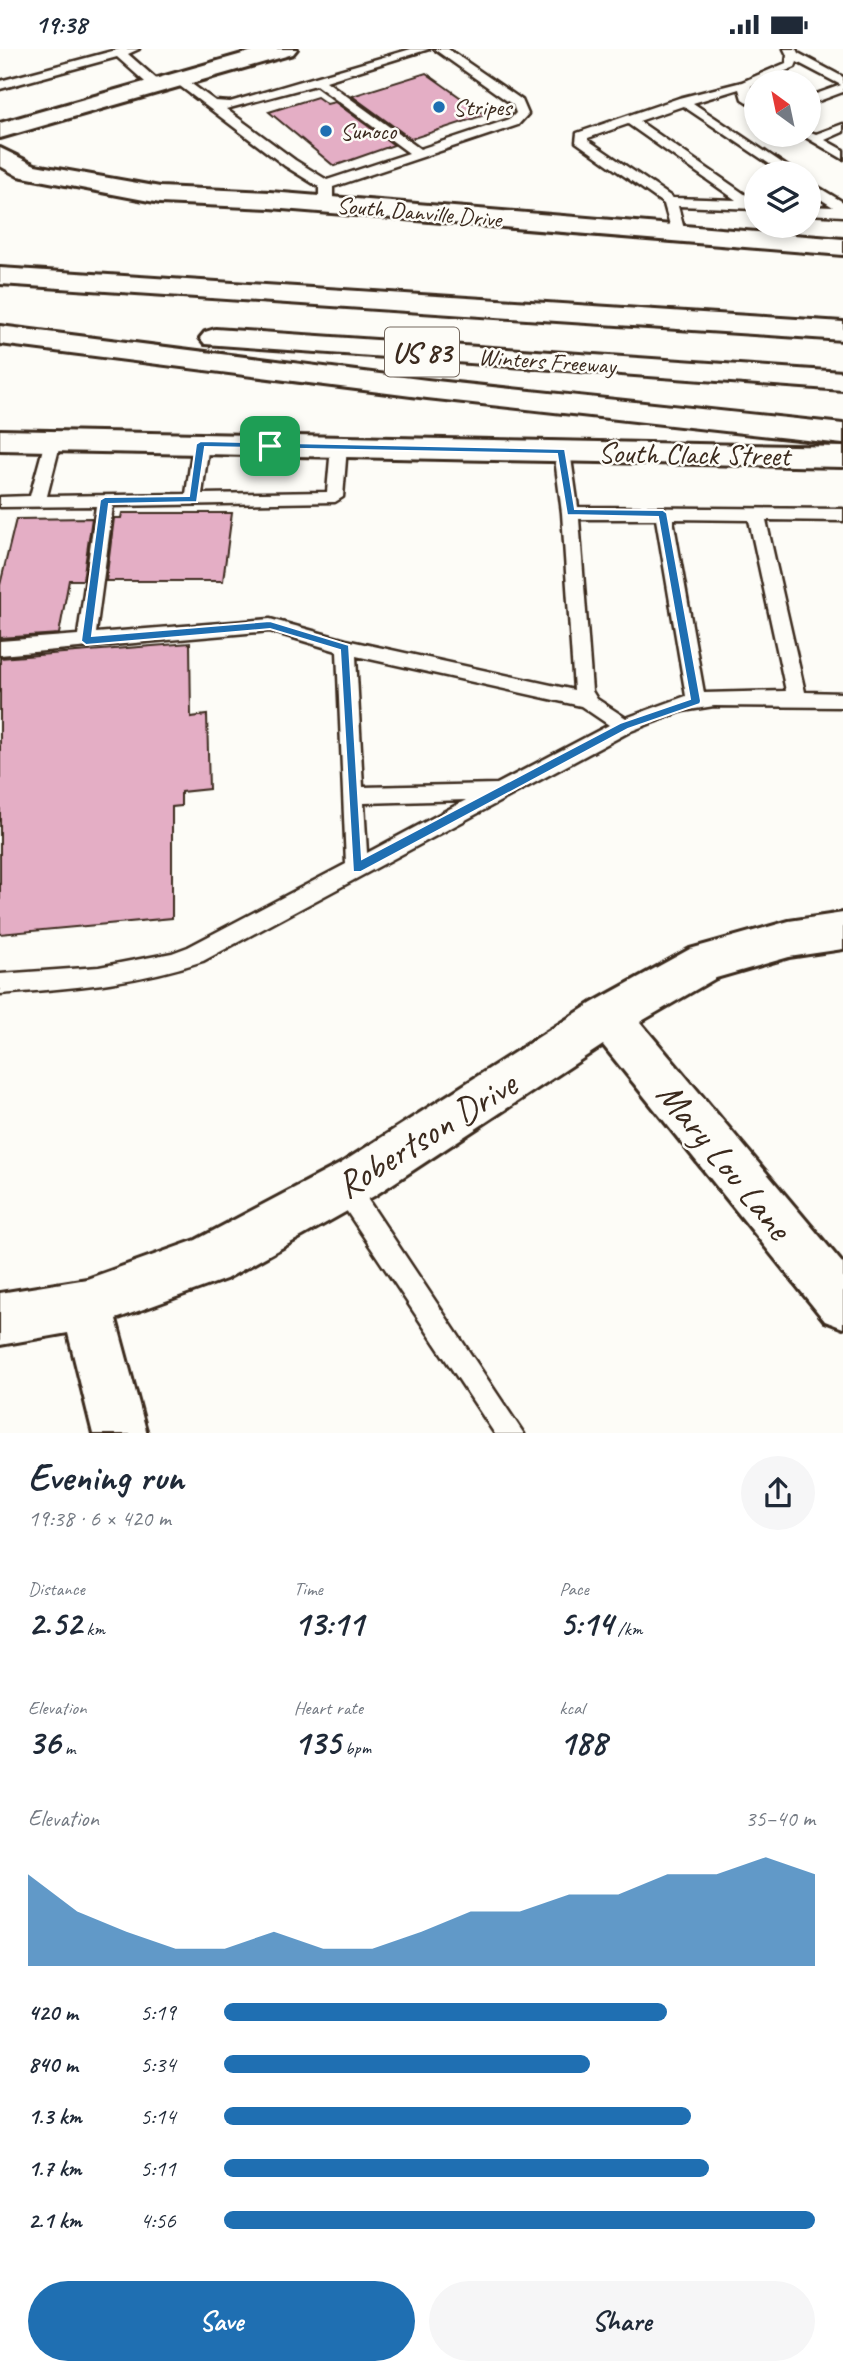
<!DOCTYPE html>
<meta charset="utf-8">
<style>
body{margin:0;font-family:Caveat,sans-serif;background:#f6f6f7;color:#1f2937;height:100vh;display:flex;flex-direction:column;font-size:26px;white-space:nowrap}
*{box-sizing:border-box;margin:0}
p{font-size:23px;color:#747a83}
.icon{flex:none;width:38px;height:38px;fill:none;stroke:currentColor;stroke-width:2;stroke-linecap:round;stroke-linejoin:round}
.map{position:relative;height:1384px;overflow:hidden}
.panel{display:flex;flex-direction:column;background:#fff;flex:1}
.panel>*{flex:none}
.needle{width:46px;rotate:327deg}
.fabs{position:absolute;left:744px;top:21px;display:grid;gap:14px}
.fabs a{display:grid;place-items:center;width:77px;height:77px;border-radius:50%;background:#fff;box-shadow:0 4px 10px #0003;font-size:35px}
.pin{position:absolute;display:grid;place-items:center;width:60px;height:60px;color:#fff;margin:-30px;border-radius:14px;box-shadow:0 4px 10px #0006}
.round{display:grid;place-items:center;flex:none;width:74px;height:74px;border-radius:37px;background:#f6f6f7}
.headline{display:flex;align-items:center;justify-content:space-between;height:119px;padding:0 28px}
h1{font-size:38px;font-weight:800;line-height:52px}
.metrics{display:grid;grid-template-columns:repeat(3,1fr);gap:10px;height:119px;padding:7px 28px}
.metrics div{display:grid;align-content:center}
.metrics b{font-size:35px;font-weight:800}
.metrics small{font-size:19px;font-weight:400}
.metrics p{font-size:19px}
.chart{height:196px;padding:14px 28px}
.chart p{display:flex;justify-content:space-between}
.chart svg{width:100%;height:126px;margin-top:7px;fill:#1f6fb2;opacity:.7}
.cta{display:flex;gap:14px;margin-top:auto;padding:14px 28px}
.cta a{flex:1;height:80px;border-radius:42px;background:#1f6fb2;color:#fff;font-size:28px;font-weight:800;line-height:80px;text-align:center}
.cta a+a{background:#f6f6f7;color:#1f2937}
ul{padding:0 28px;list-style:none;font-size:23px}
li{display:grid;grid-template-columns:112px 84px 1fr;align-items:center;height:52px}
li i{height:18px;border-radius:9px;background:#1f6fb2}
.status{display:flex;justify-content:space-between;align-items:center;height:49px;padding:0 35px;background:#fff;direction:ltr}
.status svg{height:19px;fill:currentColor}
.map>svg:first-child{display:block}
.building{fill:#e4aec5;stroke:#3b2a1e;stroke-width:2}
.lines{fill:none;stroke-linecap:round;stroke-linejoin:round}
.lane-casing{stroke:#3b2a1e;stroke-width:5}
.street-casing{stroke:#3b2a1e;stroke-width:6}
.secondary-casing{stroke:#3b2a1e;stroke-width:6}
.highway-casing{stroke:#3b2a1e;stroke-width:6}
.lane{fill:#fdfcf7;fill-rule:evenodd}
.street{fill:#fdfcf7;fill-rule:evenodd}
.secondary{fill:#fdfcf7;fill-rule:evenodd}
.highway{fill:#fdfcf7;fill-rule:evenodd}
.route{fill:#1f6fb2;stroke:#fff;stroke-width:2;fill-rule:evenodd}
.poi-dot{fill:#1f6fb2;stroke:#fdfcf7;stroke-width:2.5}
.labels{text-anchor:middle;stroke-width:5;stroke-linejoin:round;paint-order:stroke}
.far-poi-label{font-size:24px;fill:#3b2a1e;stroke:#fdfcf7;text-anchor:start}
.far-street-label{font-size:24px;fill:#3b2a1e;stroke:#fdfcf7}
.shield{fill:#fdfcf7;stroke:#75695f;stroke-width:2}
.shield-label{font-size:28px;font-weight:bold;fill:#3b2a1e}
.street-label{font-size:30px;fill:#3b2a1e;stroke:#fdfcf7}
.near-street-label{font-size:37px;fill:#3b2a1e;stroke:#fdfcf7}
</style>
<div class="status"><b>19:38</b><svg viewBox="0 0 49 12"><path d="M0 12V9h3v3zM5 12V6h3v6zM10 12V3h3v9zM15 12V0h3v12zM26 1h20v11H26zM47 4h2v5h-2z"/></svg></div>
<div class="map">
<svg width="843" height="1385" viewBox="0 0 843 1385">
<rect width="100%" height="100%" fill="#fdfcf7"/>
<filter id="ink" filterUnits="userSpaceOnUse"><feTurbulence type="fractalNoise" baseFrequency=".0143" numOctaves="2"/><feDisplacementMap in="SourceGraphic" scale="14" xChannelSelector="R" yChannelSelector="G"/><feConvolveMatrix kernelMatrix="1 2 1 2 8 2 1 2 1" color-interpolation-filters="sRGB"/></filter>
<g filter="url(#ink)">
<path class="building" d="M426,24L485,66L411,90L352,47Z
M317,48L327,55L335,53L394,96L334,117L269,63Z
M122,464H232L223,532H106L114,469H121Z
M92,469L83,531H69L59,585L0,589V536L16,470Z
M190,594L191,668L207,666L209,740L181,743V757L172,758V869L0,885V609Z"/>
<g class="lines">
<defs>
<path id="lane" d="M120,0H139L128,5L161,34V40H153L117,8L0,40V32Z
M411,0H429L326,32L420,100L510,70L516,64L513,56L434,0H448L522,51L528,65L518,76L333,138V150L326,154L319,150V138L285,117L172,31L182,28L215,52L230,53ZM316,36L409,104L327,131L295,111L226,60Z
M784,0H796L798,4L843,28V43L808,56V48L841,36L797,13L795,18L751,37L752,46L756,49V59L742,50L739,40L693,54L797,124H783L683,57L639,72L756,153V160L678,157L685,184L683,187H673L664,155L576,93L577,84L679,49L742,33L786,14L787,6ZM628,75L736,151L673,149L588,91V89Z
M843,75V83L825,91L843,101V110L802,86H808V82L816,85Z
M808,132L843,153V167L808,165V157L833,158L808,142Z
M53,387L61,392L47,447L186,445L193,395L201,390L209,395L202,445L327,443L331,398L339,393L347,398L343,448L335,453L113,457L96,584L270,570L346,591L574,641L562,464L554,402L556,398H568L570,402L578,458L843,460V472L766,471L805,643L843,644V658L714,657L683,662L631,682L203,912C136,935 70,939 0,945V925L99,918L172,904L188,898L346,815L337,602L270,582L0,606V592L78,586L96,457L0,458V448L30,447L45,392ZM579,470H656L686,647L626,669L597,650L592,642ZM673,470L749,471L786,642L704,644ZM356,607L581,657L609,676L497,735L363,738ZM466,751L367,804L364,754Z
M345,1126L354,1130L524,1385H495L336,1146L333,1138L336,1130Z"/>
<path id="street" d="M843,864V900L789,908L716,929L640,973L843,1215V1279L825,1272L603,996L374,1147L226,1230L116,1270L147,1385H93L68,1284L0,1296V1244L87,1230L196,1191L340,1115L592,954L690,900L789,872Z"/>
<path id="secondary" d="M260,0H297L293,5L0,89V74Z
M0,99L35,116L160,138L270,143L843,190V206L270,159L160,154L18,127L0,117Z
M0,381L843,398V418L0,401Z"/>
<path id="highway" d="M0,219L843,273V291L0,235Z
M0,277L427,331L843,375V395L427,349L0,295Z
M215,280L843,323V341L205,295L200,289L205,283Z"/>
</defs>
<use href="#lane" class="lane-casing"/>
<use href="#street" class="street-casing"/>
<use href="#secondary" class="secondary-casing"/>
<use href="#highway" class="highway-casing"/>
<use href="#lane" class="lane"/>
<use href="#street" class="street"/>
<use href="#secondary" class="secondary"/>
<use href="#highway" class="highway"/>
</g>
</g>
<path class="route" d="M201,392L565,400L575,460L663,461L667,464L701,652L700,655L628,680L361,823H353L340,601L270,580L86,596L81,592L100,451L105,448L189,447L196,395ZM205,398L557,405L567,466L658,468L690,650L620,674L362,810L349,596L270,572L92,587L109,455L197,453Z"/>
<g class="poi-dot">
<circle cx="439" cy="58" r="7"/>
<circle cx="326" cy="82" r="7"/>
</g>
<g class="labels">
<g class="far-poi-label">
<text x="453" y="66">Stripes</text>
<text x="340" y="90">Sunoco</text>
</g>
<g class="far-street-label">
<text transform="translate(419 163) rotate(5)" y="8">South Danville Drive</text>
<text transform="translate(547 312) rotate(4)" y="8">Winters Freeway</text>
</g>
<rect class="shield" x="385" y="278.5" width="74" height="49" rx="5"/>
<g class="shield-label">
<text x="422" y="313">US 83</text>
</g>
<g class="street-label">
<text transform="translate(694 405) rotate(1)" y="10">South Clack Street</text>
</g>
<g class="near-street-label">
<text transform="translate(426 1085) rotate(-32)" y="13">Robertson Drive</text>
<text transform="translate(725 1111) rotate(51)" y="13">Mary Lou Lane</text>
</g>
</g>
</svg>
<div class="fabs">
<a><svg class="needle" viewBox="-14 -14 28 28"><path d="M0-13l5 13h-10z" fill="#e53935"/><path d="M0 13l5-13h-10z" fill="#747a83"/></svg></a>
<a><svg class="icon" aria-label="layers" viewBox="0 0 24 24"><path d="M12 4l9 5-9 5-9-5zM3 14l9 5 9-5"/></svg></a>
</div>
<div class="pin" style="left:270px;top:397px;background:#1e9e55"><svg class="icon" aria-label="arrive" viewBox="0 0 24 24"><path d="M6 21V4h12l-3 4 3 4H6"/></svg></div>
</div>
<section class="panel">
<div class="headline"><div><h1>Evening run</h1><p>19:38 · 6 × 420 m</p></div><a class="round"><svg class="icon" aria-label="share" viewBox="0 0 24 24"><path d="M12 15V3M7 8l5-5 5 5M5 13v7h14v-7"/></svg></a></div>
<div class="metrics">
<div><p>Distance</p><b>2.52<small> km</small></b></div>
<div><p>Time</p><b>13:11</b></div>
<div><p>Pace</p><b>5:14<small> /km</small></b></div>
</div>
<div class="metrics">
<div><p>Elevation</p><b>36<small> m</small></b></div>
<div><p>Heart rate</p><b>135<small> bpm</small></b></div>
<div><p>kcal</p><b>188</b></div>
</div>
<div class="chart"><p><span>Elevation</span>35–40 m</p>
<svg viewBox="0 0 160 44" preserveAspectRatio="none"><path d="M0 44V12L10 25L20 32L30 38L40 38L50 32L60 38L70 38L80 32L90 25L100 25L110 19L120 19L130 12L140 12L150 6L160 12V44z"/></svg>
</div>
<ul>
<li><b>420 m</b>5:19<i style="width:75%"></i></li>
<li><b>840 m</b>5:34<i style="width:62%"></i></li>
<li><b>1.3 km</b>5:14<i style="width:79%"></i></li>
<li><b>1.7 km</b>5:11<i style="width:82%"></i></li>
<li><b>2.1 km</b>4:56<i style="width:100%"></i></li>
</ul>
<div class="cta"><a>Save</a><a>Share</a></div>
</section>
